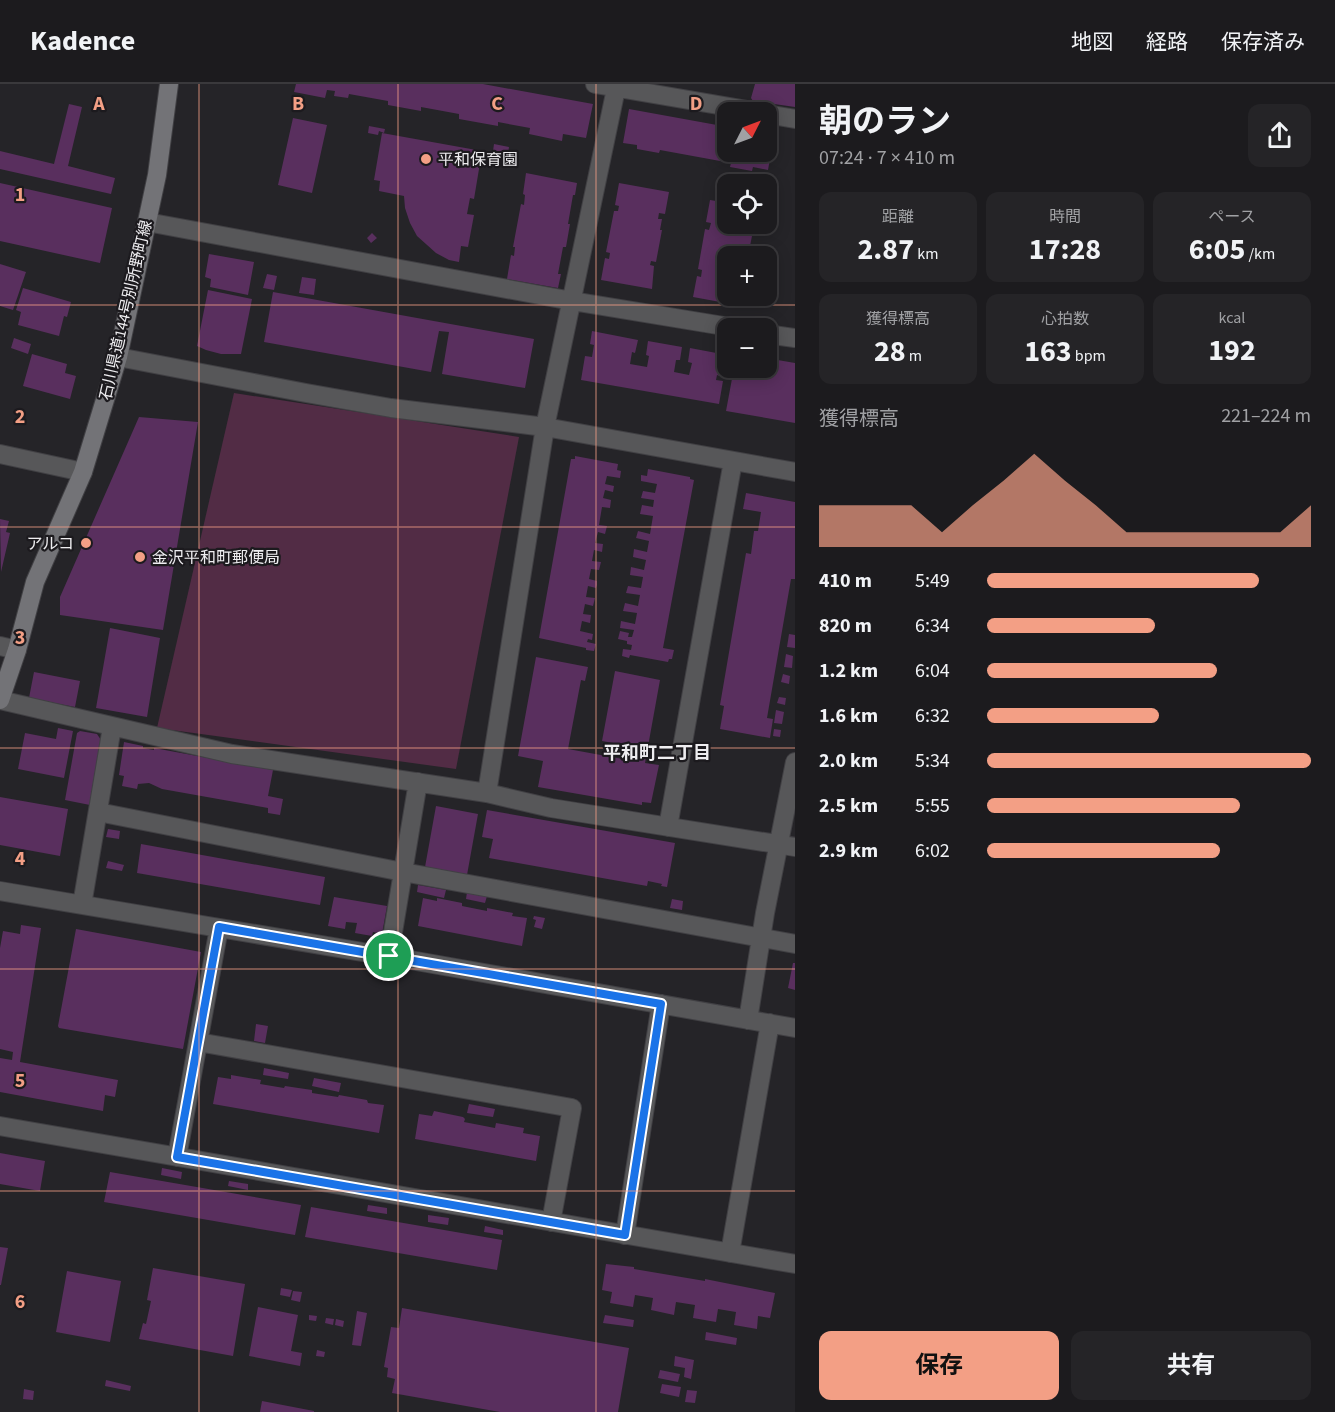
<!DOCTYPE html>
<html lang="ja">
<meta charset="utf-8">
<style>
body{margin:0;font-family:"Source Sans 3","Noto Sans JP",sans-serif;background:#252427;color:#f1f3f6;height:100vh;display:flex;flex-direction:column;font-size:22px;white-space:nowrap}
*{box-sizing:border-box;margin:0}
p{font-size:20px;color:#a0a1a4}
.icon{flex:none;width:33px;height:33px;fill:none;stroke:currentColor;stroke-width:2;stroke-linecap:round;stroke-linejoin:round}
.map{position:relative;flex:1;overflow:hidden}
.side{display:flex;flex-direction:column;background:#1c1b1e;width:540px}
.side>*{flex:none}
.needle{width:39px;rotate:48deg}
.controls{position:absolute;left:717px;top:18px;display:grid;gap:12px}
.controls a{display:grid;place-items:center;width:60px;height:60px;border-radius:12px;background:#1c1b1e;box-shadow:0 3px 15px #0003,0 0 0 2px #3a393c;font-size:30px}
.pin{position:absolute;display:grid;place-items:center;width:51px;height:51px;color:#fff;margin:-26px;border:3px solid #fff;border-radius:50%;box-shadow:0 2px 6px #0007}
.round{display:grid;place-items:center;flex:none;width:63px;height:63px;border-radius:12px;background:#252427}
.head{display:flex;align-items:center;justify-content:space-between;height:102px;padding:0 24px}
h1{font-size:33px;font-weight:700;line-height:45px}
.metrics{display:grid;grid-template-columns:repeat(3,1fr);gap:9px;height:102px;padding:6px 24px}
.metrics div{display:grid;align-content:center;border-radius:12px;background:#252427;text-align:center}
.metrics b{font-size:30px;font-weight:700}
.metrics small{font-size:16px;font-weight:400}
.metrics p{font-size:16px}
.chart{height:168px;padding:12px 24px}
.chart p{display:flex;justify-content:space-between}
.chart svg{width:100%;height:108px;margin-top:6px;fill:#f39f85;opacity:.7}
.action{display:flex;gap:12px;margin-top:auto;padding:12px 24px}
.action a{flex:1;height:69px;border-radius:12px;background:#f39f85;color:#111;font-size:24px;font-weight:700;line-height:69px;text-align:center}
.action a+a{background:#252427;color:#f1f3f6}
ul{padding:0 24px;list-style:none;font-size:20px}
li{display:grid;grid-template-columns:96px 72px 1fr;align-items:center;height:45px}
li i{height:15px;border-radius:8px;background:#f39f85}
header{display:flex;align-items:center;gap:36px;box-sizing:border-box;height:84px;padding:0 30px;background:#1c1b1e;border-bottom:2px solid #3a393c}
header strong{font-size:28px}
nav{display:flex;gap:33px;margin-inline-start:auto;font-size:21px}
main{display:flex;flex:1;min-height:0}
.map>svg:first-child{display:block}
.green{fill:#522c45}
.building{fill:#592f5e}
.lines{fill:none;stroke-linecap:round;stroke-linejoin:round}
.minor-casing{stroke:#414044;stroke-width:20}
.secondary-casing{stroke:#414044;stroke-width:20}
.minor{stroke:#575759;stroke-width:18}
.secondary{stroke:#737377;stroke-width:18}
.route-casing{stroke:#fff;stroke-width:12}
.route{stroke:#1a73e8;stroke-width:8}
.grid{fill:none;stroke:#f39f85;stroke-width:1.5;stroke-opacity:0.55}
.poi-dot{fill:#f39f85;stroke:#1c1a1e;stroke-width:2}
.labels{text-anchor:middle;stroke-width:4.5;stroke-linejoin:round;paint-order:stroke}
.poi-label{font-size:16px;fill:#eeedf0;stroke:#1c1a1e;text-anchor:start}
.street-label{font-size:16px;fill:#eeedf0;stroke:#1c1a1e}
.neighbourhood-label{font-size:18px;font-weight:bold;fill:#eeedf0;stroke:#1c1a1e}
.grid-label{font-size:20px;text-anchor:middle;font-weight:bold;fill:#f39f85;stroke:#1c1a1e;stroke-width:4.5;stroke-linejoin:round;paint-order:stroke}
</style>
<header>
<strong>Kadence</strong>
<nav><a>地図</a><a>経路</a><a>保存済み</a></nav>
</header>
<main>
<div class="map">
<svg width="795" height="1328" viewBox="0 0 795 1328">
<rect width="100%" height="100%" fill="#252428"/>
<path class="green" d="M234,309L519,353L456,685L157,644Z"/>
<path class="building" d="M296,0H483L593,20L586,54L563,50L562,57L529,50L530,44L498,38V42L459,35V30L421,23V27L388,21V17L349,10L348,14L334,12L335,7L327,6L325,14L294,8Z
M755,0H795V23L753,17L751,14Z
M69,20L82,23L68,82L115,94L111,110L0,85V67L54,80Z
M629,25L728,43V68H766V50L772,51L771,58H773L768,86L753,83L752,87L730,83L731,79L660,66L659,69L637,65V61L623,59Z
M293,34L327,41L312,109L278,101Z
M369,42L385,45L384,49L379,47L378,51L368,49Z
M382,49L482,67L474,115L470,114L467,130L474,131L468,163L461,162L459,178L449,176L436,169L417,152L410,139L405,124L404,112L379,107L380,97L374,96Z
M494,60L509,63L507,77L492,74Z
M526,89L577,99L575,111H573L568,140H570L566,163H563L558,190H561L558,204L507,195L511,171L514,172L515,163H513L521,120L524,121L525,111L523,110Z
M0,99L112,124L100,179L0,157Z
M619,99L669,108L665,130L659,129L658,135H662L660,146H662L656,178L651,177L650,181L654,182L652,205L601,196L605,174L609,175L610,169L606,168L614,127H618L619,122L615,121Z
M710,116L728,119V140H757L755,146H752L750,152H752L750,162L753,163L751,172H728V212H744L742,222L693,213L697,192L701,193L702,186L698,185L705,145L709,146L711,139L706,138Z
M372,149L377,154L371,159L367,154Z
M209,170L254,178L248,211L210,203L211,195L205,193Z
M0,180L26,188L13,226L0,222Z
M267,190L277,192L274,206L263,204Z
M302,193L316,195L314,211L299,209Z
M23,204L71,218L67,233L64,232L59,252L18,241L21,228L16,226Z
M208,206L252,215L241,270H221L206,266L197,262Z
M273,208L534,255L525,304L442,290L449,248L439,247L431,288L264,258Z
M592,247L638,256L635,269L632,268L630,280L647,283L649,272L646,271L648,257L682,263L680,276H676L674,288L689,291L692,279L688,278L690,264L727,271L724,284H722L720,292L717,291L716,296L723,297L719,320L581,296L585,272L592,273L594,261L590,260Z
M14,254L31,260L28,270L11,264Z
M32,270L67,280L65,289L76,292L70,315L23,302Z
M766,274L795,279V339L726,327L734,284H766Z
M139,333L198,338L163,546L60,531V513Z
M575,372L618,380L617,386L621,387L620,394L607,392L605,400L614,402L613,408L605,406L603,414L611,416L610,424L602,423L599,441L607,442L605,450L598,448L595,459L603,460L602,468L594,466L592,477L601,478L599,486L591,485L589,495L597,497V501L596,504L588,502L586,513L595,514L593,522L585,520L583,530L591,531L590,539L582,537L580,547L593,550L592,556L588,555L587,558L596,560L594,567L586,566V564L539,554L571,375H575Z
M648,385L690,393V395L694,396L663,564L674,566L672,575H669L668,578L630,571L629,574L622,572L623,565L631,566L632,561L627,560V557L618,555L620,547L629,549L628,553H632L634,546L620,544L621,537L635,540L637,529L623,527L625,519L638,522L640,511L626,509L628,502L641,504L643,493L630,491L631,483L644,486L646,476L633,473L634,465L647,468L649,457L636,454L638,447L650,450L653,432L640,430L642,421L653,423L654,416L641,414L643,407L655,409L657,400L641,397V391L647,392Z
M746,409L795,418V495H791L767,634L773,635L770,654L720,645L724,622L720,621L746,469L751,470L754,447H758L761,428L743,425Z
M0,435L9,437L6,448L10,449L1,488Z
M110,544L160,554L147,633L96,624Z
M789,550L795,551V564L787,563Z
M786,570L793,572L792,584L784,583Z
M536,573L588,583L585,597L581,596L568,665L639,678L641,664L602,657L615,587L660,596L645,679L659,681L651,719L642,718V721L538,703L543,677L518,672Z
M34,588L80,597L75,623L29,614Z
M783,590L790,592L789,600L781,598Z
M779,613L786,614L785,621L777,619Z
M776,626L784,628L782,640L774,639Z
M58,644L73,647L64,694L18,685L25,649L56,655Z
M774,645L781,646L780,653L773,652Z
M80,647L97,650L101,656L90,721L65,716L77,649Z
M124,658L143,662V664L154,666V664L273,686L268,712L283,715L280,731L268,729V724L162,705L149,699L138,700L137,705L122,702L124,692L119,691Z
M0,713L68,725L60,772L0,761Z
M436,722L478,730L467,791L425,783Z
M487,726L675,759L667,803L661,802L662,800L648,797L647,802L489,774L493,755L482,753Z
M108,745L120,747L119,755L106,753Z
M141,760L325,793L320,821L137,789Z
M108,777L124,781L122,787L106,784Z
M418,801L446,806L444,814L417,808Z
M467,808L487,812L485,819L466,815Z
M334,813L387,822L382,850L373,848L372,852L355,849L357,839L346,838L345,845L328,842Z
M423,814L437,817V814L462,819V822L487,827V824L513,829L512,832L527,834L522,862L418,842Z
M672,815L683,817L682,826L670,824Z
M534,832L545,834L542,845L534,843L536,836L533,835Z
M21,841L41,844L20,978L118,996L115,1013L105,1011L103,1027L0,1008V974L12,976L13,968L0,965V864L3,847L20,850Z
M76,845L201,868L183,965L59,944L58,942Z
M793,879H795V906L788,904Z
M256,940L268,942L265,959L254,957Z
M264,984L289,989L288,995L263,991Z
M231,991L261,996L260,1000L284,1004L285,1002L312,1006V1009L338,1013L339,1011L367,1016L368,1019L384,1021L379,1049L213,1020L218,993L231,995Z
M314,994L341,999L339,1008L312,1002Z
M469,1020L495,1025L493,1033L467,1029Z
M434,1027L463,1033L465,1035L464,1038L495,1044L496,1039L524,1044L523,1049L540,1052L536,1077L415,1055L419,1030L432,1032Z
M0,1069L45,1077L40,1107L0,1100Z
M162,1084L182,1088L181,1095L161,1091Z
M110,1088L301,1121L295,1151L104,1118Z
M229,1097L248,1100V1106L228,1102Z
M368,1121L387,1124V1130L367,1127Z
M311,1123L502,1156L497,1186L305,1153Z
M428,1131L449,1134L448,1141L428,1138Z
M485,1142L503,1146V1151L484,1148Z
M0,1163L8,1164L1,1201H0Z
M606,1180L634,1183V1185L705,1197V1195L775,1209L770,1234L758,1232L757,1245L734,1241L736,1228L718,1225L716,1238L693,1234L695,1221L676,1218L674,1231L651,1226L653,1214L635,1211L633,1223L610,1219L612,1208L602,1206Z
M153,1184L245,1200L233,1272L139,1255L143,1239L146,1240L151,1217L147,1216Z
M67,1187L121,1197L110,1258L56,1248Z
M281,1204L292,1206L290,1213L280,1211Z
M293,1207L302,1208L300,1218L291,1216Z
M258,1223L298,1231L291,1267L302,1269L300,1282L249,1272Z
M402,1224L629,1264L618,1328H500L392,1309L395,1295L387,1293L388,1284L384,1283L391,1243L399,1244Z
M357,1227L367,1229L361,1262L352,1261Z
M309,1231L317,1232L316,1237L309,1236Z
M605,1231L634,1236L633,1243L603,1239Z
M326,1234L334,1235L333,1241L325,1239Z
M336,1235L344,1237L343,1243L335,1241Z
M706,1248L737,1254L736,1261L705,1256Z
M317,1266L325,1268L324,1273L316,1272Z
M675,1272L694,1276L691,1295L684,1293L685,1284L674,1282Z
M660,1286L680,1290L678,1298L658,1294Z
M106,1296L131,1302L130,1307L105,1302Z
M662,1300L681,1303L679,1313L660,1309Z
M24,1305L34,1307L33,1316L23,1315Z
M687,1306L697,1307L695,1319L685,1318Z
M262,1317L314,1327V1328H260Z"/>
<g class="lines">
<defs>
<path id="minor" d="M595,0L759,28
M766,30L795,35
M147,138L572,217L736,244
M766,250L795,254
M118,273L306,309L391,324L545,343L795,388
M0,370L83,388
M0,562L17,566
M0,616L232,670L487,709L551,724L795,763
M487,709L545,343L617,0
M98,728L403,788L795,860
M668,743L733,377
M0,807L416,877L795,944
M82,821L112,643
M389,872L418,698
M748,936L765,829L795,678
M198,958L572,1024L551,1138
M0,1042L795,1180
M177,1073L219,844
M625,1151L661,920
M730,1169L770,939"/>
<path id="secondary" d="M0,616L17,566L35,498L83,388L118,273L157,91L169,0"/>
</defs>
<use href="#minor" class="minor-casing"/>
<use href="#secondary" class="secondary-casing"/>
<use href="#minor" class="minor"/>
<use href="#secondary" class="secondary"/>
</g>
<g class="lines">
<defs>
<path id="route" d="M219,843L661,920L625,1151L177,1073Z"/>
</defs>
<use href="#route" class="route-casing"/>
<use href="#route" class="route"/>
</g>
<path class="grid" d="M199,0V1328M398,0V1328M596,0V1328M0,221H795M0,443H795M0,664H795M0,885H795M0,1107H795"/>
<g class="poi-dot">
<circle cx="426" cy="75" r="6"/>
<circle cx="86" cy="459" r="6"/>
<circle cx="140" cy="473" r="6"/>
</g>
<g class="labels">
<g class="poi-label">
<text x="438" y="81">平和保育園</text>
<text x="74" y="465" text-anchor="end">アルコ</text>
<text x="152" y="479">金沢平和町郵便局</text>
</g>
<g class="street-label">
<text transform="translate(125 226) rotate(-77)" y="6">石川県道144号別所野町線</text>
</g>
<g class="neighbourhood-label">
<text x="657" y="675">平和町二丁目</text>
</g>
</g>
<g class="grid-label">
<text x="99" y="26">A</text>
<text x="298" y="26">B</text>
<text x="497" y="26">C</text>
<text x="696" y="26">D</text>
<text x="20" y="117">1</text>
<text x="20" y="339">2</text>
<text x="20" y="560">3</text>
<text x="20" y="781">4</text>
<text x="20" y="1003">5</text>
<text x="20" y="1224">6</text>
</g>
</svg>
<div class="controls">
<a><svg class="needle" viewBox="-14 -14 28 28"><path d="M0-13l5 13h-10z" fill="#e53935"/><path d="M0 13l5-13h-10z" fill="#a0a1a4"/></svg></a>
<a><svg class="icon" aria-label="locate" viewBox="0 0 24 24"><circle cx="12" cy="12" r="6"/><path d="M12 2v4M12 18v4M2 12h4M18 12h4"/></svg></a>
<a>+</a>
<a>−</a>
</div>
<div class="pin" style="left:389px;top:872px;background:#1e9e55"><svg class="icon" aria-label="arrive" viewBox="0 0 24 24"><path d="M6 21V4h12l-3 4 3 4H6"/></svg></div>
</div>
<section class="side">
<div class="head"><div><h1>朝のラン</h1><p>07:24 · 7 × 410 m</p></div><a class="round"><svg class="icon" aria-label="share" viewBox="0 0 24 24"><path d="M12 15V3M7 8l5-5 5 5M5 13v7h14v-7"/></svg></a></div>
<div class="metrics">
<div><p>距離</p><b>2.87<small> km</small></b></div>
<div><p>時間</p><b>17:28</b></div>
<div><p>ペース</p><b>6:05<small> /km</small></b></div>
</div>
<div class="metrics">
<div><p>獲得標高</p><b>28<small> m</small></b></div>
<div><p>心拍数</p><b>163<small> bpm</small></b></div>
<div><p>kcal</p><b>192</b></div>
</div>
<div class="chart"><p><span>獲得標高</span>221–224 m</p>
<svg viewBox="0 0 160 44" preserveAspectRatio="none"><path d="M0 44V27L10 27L20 27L30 27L40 38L50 27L60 17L70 6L80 17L90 27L100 38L110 38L120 38L130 38L140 38L150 38L160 27V44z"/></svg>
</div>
<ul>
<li><b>410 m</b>5:49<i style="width:84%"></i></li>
<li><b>820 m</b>6:34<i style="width:52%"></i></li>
<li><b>1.2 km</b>6:04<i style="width:71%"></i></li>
<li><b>1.6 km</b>6:32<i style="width:53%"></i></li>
<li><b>2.0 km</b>5:34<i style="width:100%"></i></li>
<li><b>2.5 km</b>5:55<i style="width:78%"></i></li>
<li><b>2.9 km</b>6:02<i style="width:72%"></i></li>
</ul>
<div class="action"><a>保存</a><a>共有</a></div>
</section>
</main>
